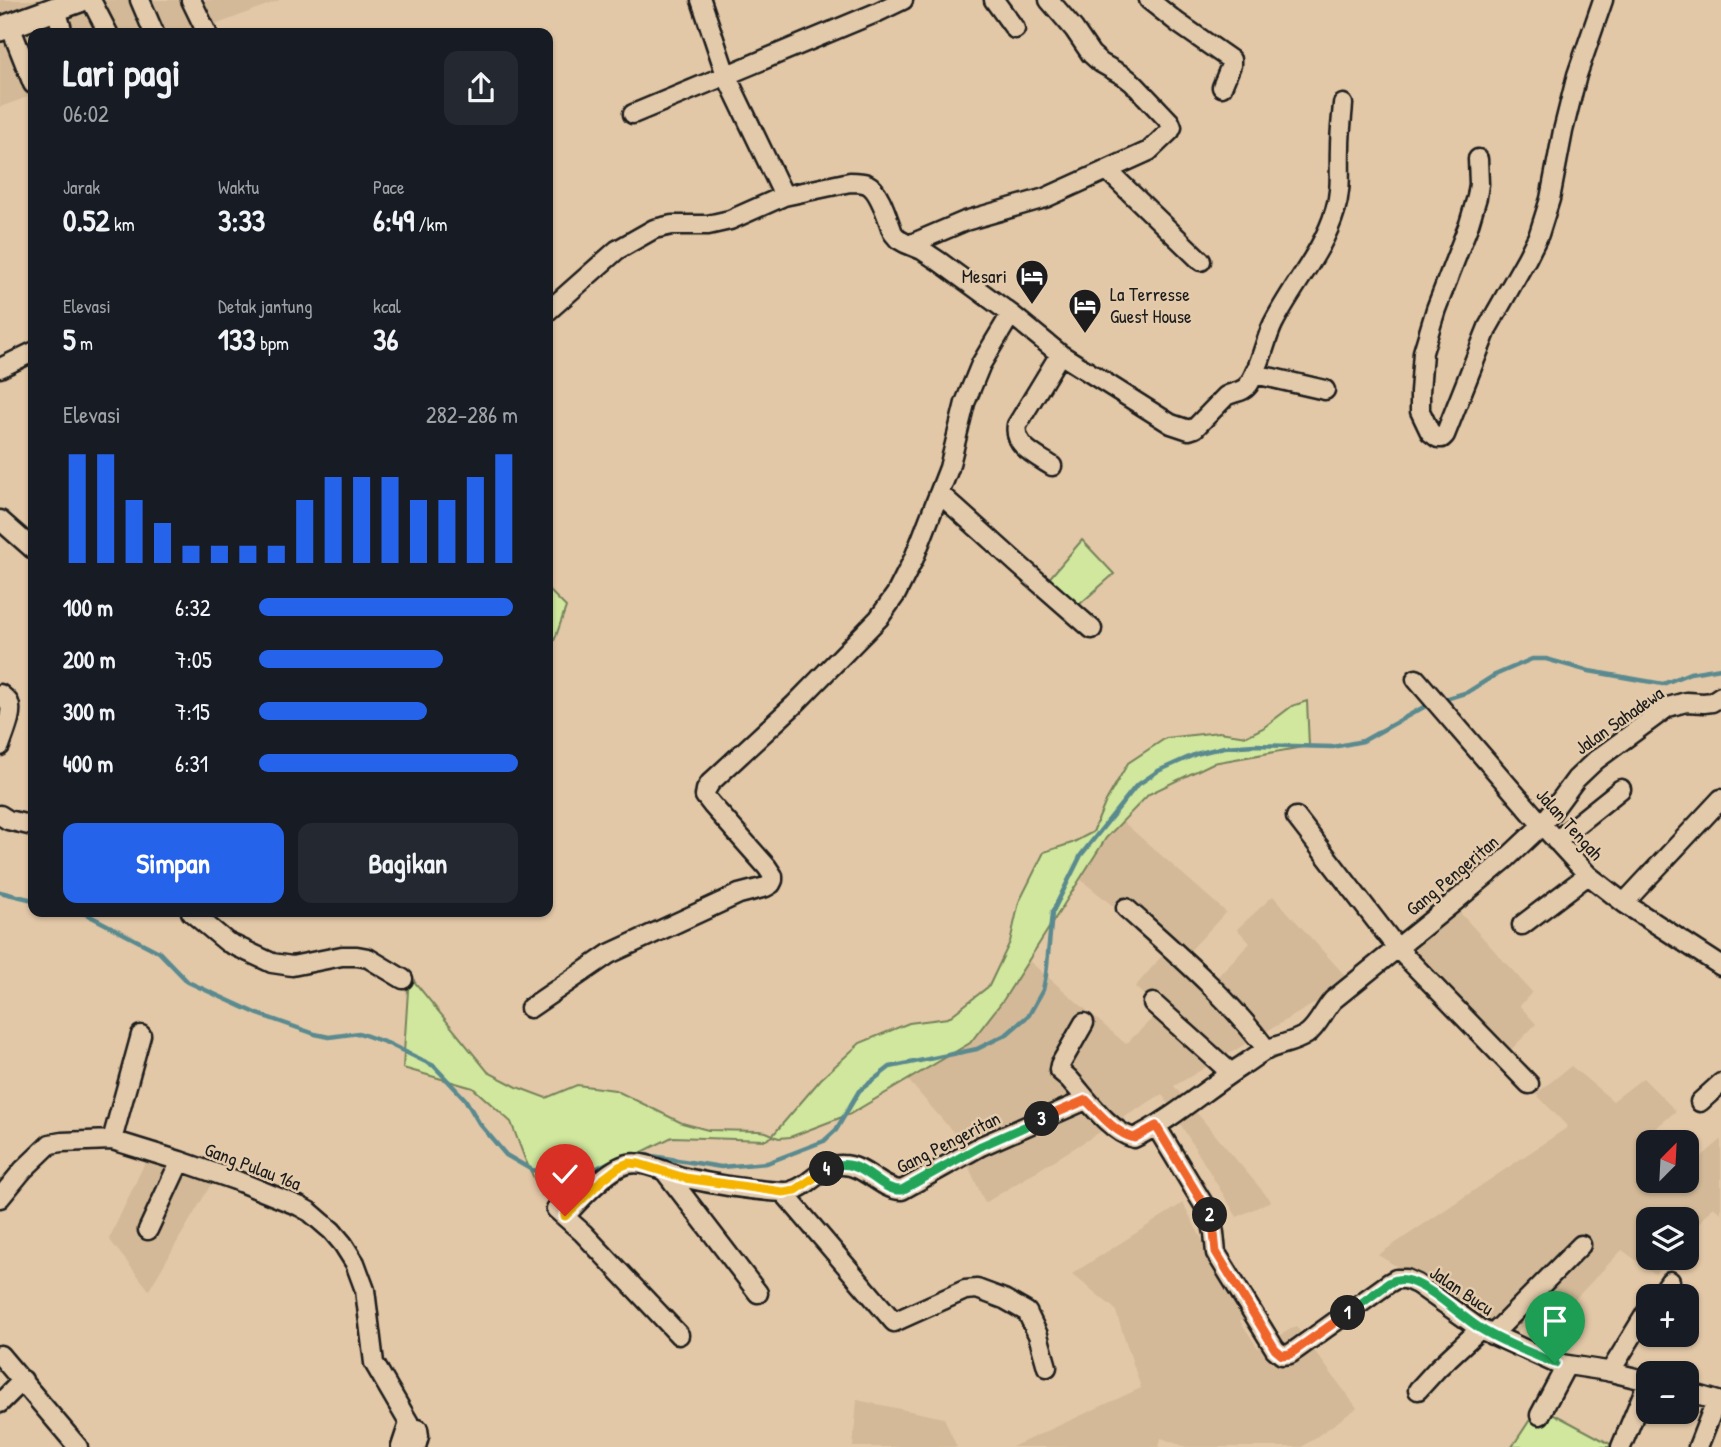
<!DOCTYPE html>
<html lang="id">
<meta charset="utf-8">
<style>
body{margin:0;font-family:"Patrick Hand",sans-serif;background:#242831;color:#f1f3f6;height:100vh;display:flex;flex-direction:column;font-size:26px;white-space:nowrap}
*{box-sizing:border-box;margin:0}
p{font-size:23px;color:#9ea1a6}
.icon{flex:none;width:38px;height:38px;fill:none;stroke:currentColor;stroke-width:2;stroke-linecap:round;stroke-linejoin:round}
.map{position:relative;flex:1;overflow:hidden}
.details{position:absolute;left:28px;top:28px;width:525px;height:889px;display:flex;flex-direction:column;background:#171b24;border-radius:14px;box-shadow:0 2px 5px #0004}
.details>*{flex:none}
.needle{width:46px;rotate:24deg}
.tools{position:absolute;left:1636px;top:1130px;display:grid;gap:14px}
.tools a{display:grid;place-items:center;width:63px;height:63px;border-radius:14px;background:#171b24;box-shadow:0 2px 5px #0004;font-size:35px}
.pin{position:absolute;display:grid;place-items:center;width:60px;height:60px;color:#fff;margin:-72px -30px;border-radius:50% 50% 50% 0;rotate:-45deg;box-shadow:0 0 7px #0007}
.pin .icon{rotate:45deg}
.km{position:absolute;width:35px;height:35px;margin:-18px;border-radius:50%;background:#222;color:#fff;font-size:19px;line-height:35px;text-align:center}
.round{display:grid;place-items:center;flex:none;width:74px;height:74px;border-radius:14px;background:#242831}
.overview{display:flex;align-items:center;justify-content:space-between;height:119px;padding:0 35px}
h1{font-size:38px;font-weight:800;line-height:52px}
.metrics{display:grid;grid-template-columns:repeat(3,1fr);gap:10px;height:119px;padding:7px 35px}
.metrics div{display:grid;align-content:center}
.metrics b{font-size:30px;font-weight:800}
.metrics small{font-size:19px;font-weight:400}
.metrics p{font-size:19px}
.chart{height:196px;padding:14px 35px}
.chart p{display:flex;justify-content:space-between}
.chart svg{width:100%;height:126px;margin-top:7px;stroke:#2563eb;stroke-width:6}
.action{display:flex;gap:14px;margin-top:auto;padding:14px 35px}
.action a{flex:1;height:80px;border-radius:14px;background:#2563eb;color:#fff;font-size:28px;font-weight:800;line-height:80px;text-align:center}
.action a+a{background:#242831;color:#f1f3f6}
ul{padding:0 35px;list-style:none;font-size:23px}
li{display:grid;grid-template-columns:112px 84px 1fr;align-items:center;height:52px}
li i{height:18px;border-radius:9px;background:#2563eb}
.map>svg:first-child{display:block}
.built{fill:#d3b997}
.green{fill:#d0e79d;stroke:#76825c;stroke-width:2}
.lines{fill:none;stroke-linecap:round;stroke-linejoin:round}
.stream{stroke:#5a8a8f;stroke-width:4.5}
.street-casing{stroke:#1c1c1c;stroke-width:23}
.secondary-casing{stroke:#1c1c1c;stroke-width:28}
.street{stroke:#e3caab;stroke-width:18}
.secondary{stroke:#e3caab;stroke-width:23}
.split-1-casing{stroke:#fff;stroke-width:14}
.split-2-casing{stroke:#fff;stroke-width:14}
.split-3-casing{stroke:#fff;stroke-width:14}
.split-4-casing{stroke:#fff;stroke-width:14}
.split-5-casing{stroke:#fff;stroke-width:14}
.split-6-casing{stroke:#fff;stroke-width:14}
.split-1{stroke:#22a559;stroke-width:9}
.split-2{stroke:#f0652b;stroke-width:9}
.split-3{stroke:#f0652b;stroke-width:9}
.split-4{stroke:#22a559;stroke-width:9}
.split-5{stroke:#f5b400;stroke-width:9}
.split-6{stroke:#f5b400;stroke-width:9}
.labels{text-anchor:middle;stroke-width:5;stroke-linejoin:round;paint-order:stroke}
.poi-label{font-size:19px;fill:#1c1c1c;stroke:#e3caab;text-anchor:end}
.street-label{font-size:19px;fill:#1c1c1c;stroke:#e3caab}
</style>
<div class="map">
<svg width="1721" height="1447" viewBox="0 0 1721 1447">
<rect width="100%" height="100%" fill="#e3c8a7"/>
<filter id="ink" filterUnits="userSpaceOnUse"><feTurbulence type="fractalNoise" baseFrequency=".0143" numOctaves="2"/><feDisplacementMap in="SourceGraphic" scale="14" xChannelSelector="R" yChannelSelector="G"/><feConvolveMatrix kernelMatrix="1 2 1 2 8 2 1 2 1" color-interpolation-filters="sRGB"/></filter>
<g filter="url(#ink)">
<path class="built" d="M0,0H280L194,33H33V95L0,107Z
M1122,821L1226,912L1187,954L1213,981L1250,943L1237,929L1273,896L1351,982L1174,1086L1271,1201L1237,1217L1162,1094L985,1203L953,1132L908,1080L970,1043L1004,999L1028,960L1126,1044L1161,1010L1135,987L1167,950L1080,879L1106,838Z
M1454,906L1532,992L1520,1006L1536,1024L1502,1059L1399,954Z
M1571,1066L1613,1101L1643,1078L1676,1111L1644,1138L1649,1143L1648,1181H1687V1169L1721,1140V1213L1713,1207L1687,1238V1220H1648V1258H1669L1655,1274L1622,1250L1555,1320L1535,1309L1514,1337L1378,1255L1568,1127L1536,1094Z
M155,1141L223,1164L149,1290L109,1239Z
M1183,1203L1199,1234L1249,1314L1240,1321L1258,1348L1296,1326L1357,1408L1302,1447H1186L1161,1438L1159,1447H1012L1141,1388L1115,1309L1072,1274Z
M857,1400L944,1418L957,1447H853Z"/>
<path class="green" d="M1082,540L1114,574L1072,611L1047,581Z
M548,589L566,607L556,636L548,653Z
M1307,701L1309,746L1213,763L1149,794L1106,838L1004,999L970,1043L850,1114L790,1137L779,1138L773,1136L766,1140L672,1137L614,1166L577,1190L542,1195L525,1159L511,1122L473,1088L403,1068L409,975L488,1072L517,1087L546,1098L577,1085L615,1090L682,1123L708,1130L759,1131L766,1132L773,1135L821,1079L860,1043L909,1023L948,1018L989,986L1010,942L1019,902L1044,852L1072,843L1093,832L1106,801L1128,763L1166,738L1219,732L1247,736L1263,728L1292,706Z
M1539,1406L1612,1445L1611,1447H1512Z"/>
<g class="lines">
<path class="stream" d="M1439,701L1468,692L1495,675L1532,659H1546L1589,671L1663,684L1690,673L1721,668
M0,892L33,900
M79,912L86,914L159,952L188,982L258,1014L315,1034L329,1037L359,1033L387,1043L434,1066L465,1099L479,1123L506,1155L532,1170L576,1178L616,1159
M639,1156L646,1155L721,1167L767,1163L824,1141L836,1130L859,1091L890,1067L977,1049L1007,1034L1029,1015L1043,990L1046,975L1052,913L1081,855L1136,786L1158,771L1196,754L1224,747L1255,745L1333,747L1363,741L1431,703"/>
<defs>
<path id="street" d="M91,0L108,33
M140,0L154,33
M191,0L207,33
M701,0L726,75L784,196
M994,0L1015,29
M1149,0L1178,23L1231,60V65L1222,87
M56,9L63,33
M10,26L33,84
M633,114L878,12L903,0
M1478,159L1479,184L1477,197L1469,224L1436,309L1423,352L1420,392V411L1430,432L1438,438H1442L1445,435L1488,327L1527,258L1539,234L1550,199L1563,131L1577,75L1603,0
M1107,170L1201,261
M911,244L965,221L1045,198L1149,151L1170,131L1172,127L1170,122L1133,83L1124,76L1101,63L1091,54L1074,29L1049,0
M548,311L617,250L654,229L672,225H708L730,220L784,196L850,182C856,182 862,182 867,184C880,190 888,220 893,233L898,239L905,243L922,250L940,262L1011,314L1060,354L1171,424L1189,430L1195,428L1226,396C1235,391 1243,393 1249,384C1261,366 1264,343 1273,324C1292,286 1323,252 1335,211C1342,189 1339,169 1340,147C1340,132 1342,118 1343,104
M0,368L33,352
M1255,374L1325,390
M1052,466C1037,456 1013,446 1017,425L1060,354
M940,494L1020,566L1092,629
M0,520L33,549
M1416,679L1542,825L1588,875L1624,903L1721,966
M0,694C3,697 7,699 9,703C14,713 3,736 0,746
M0,815L8,820L33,826
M1296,817L1397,948L1529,1084
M1556,841L1621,789
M1624,903L1721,799
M1126,908C1176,953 1227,996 1267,1050
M191,912L227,942L272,963L292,966L342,956H357L368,958L403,979
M1522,925L1588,875
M1153,1003L1231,1073
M530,1008L609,954L739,894L766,887L771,884L773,880V876L767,867L712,805L705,796L706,790L710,783L794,705L879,618L896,594L914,558L949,468L965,403L981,364L1011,314
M1084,1023L1060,1065L1059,1070C1063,1074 1068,1077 1071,1081C1087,1099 1110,1132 1134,1138C1173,1119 1207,1088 1243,1065C1251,1060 1258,1054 1266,1050C1279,1044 1294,1043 1307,1034C1318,1026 1324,1010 1333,1000L1453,903L1507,858L1542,825L1576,779L1596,760L1668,707L1686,702L1704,703L1712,702L1721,696
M1700,1102L1721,1083
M1156,1126L1210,1215L1214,1233L1216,1253L1275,1349L1282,1355L1290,1354L1389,1283L1396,1279H1406L1417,1284L1480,1329L1555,1363L1607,1371L1648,1381
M112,1140L141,1035
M666,1173L758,1293
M783,1192L894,1322L965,1290L977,1289L1004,1299L1027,1312L1038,1335L1047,1367
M0,1198L23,1170L50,1144L62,1142L112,1140L180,1161L235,1180L299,1206L310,1212L332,1231L343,1244L355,1263L365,1290L374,1363L409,1423L401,1447
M556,1209L583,1233L679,1335
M565,1216C579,1201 608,1168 628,1164C645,1160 668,1174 686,1178C717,1185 751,1190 783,1192C787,1192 791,1192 794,1190C811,1185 823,1164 842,1165C866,1165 882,1191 902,1190L981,1146L1086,1100
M148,1230L180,1161
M1659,1297L1670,1281
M1492,1335L1581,1245
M0,1355L78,1447
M1610,1372L1648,1310
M1418,1390L1438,1368L1480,1329
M1687,1392L1721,1402
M0,1403L23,1380
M1540,1415L1566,1366
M416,1447L419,1436L418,1429
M1621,1447L1648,1382
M1698,1447L1716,1401"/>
<path id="secondary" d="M0,29L80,0"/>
</defs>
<use href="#street" class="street-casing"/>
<use href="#secondary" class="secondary-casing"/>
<use href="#street" class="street"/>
<use href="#secondary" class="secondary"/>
</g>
</g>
<g class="lines" filter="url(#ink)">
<defs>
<path id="split-1" d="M1348,1313L1389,1283C1396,1279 1402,1278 1410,1281C1437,1291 1457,1314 1481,1329C1504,1343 1530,1353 1555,1363"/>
<path id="split-2" d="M1210,1215L1214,1233L1216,1252L1275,1349L1282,1355L1290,1354L1348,1313"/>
<path id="split-3" d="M1042,1119L1086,1100C1100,1114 1115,1133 1134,1138L1156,1126L1210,1215"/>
<path id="split-4" d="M827,1169C861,1151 876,1192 902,1190L981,1146L1042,1119"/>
<path id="split-5" d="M602,1180L619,1167L629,1163L639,1164L685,1178L783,1192L796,1190L827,1169"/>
<path id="split-6" d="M565,1216L602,1180"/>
</defs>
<use href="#split-1" class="split-1-casing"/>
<use href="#split-2" class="split-2-casing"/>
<use href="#split-3" class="split-3-casing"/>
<use href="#split-4" class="split-4-casing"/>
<use href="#split-5" class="split-5-casing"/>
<use href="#split-6" class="split-6-casing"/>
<use href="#split-1" class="split-1"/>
<use href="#split-2" class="split-2"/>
<use href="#split-3" class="split-3"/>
<use href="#split-4" class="split-4"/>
<use href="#split-5" class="split-5"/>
<use href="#split-6" class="split-6"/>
</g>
<defs>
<symbol id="hotel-pin" viewBox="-11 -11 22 30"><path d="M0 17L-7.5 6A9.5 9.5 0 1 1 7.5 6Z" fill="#1c1c1c" stroke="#e3caab"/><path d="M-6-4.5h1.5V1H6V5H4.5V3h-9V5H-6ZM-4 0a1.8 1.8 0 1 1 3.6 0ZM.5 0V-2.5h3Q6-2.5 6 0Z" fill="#fff"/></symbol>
</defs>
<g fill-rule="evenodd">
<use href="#hotel-pin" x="1013" y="257" width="38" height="52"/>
<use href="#hotel-pin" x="1066" y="286" width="38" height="52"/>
</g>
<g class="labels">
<g class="poi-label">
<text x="1007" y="283">Mesari</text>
<text x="1110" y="301" text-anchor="start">La Terresse<tspan x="1110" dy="22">Guest House</tspan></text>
</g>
<g class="street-label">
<text transform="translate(1619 720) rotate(-35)" y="7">Jalan Sahadewa</text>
<text transform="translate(1570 824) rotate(48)" y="7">Jalan Tengah</text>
<text transform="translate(1452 875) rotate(-40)" y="7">Gang Pengeritan</text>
<text transform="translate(948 1142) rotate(-27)" y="7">Gang Pengeritan</text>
<text transform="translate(253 1166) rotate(21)" y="7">Gang Pulau 16a</text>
<text transform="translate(1462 1290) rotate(34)" y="7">Jalan Bucu</text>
</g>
</g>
</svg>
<div class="tools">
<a><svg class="needle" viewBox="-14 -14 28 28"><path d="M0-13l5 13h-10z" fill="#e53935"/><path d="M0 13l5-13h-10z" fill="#9ea1a6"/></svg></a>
<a><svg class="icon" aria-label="layers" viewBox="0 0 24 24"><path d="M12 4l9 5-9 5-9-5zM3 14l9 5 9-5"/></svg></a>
<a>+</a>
<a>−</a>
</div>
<div class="pin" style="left:1555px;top:1363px;background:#1e9e55"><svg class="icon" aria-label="arrive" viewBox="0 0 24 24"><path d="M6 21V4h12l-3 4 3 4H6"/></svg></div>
<div class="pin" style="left:565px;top:1216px;background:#d93025"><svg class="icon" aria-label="check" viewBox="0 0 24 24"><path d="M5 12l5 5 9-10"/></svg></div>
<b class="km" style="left:1348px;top:1313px">1</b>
<b class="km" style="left:1210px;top:1215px">2</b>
<b class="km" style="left:1042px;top:1119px">3</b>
<b class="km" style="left:827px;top:1169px">4</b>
<section class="details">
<div class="overview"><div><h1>Lari pagi</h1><p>06:02</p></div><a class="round"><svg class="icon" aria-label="share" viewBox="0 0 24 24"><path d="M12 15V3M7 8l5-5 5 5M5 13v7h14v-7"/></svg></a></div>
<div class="metrics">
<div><p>Jarak</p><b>0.52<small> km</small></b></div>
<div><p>Waktu</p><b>3:33</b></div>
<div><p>Pace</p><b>6:49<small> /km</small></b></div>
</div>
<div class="metrics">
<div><p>Elevasi</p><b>5<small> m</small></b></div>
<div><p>Detak jantung</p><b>133<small> bpm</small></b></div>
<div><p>kcal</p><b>36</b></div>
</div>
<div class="chart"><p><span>Elevasi</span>282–286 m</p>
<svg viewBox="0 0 160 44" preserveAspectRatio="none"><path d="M5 44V6M15 44V6M25 44V22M35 44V30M45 44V38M55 44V38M65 44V38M75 44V38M85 44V22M95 44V14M105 44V14M115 44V14M125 44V22M135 44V22M145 44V14M155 44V6"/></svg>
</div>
<ul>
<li><b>100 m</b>6:32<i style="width:98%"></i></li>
<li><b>200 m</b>7:05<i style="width:71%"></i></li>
<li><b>300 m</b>7:15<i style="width:65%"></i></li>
<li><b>400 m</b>6:31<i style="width:100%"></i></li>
</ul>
<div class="action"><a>Simpan</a><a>Bagikan</a></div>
</section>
</div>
